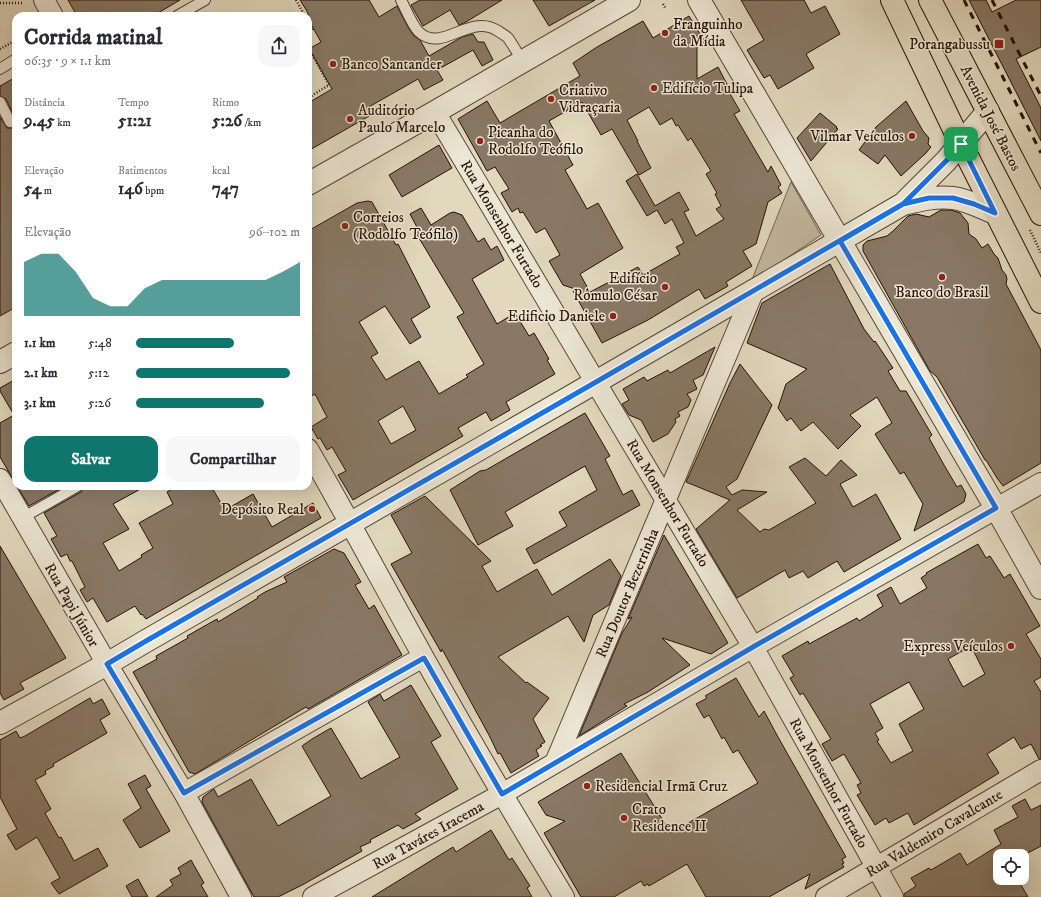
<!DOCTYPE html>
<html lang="pt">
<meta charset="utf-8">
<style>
body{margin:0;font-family:"IM FELL DW Pica",serif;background:#f7f7f7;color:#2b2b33;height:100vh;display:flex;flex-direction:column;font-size:15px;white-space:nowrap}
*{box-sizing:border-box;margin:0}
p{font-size:13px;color:#7c7c81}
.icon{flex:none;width:22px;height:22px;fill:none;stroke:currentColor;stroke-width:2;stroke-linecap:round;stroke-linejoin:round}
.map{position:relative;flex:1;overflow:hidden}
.drawer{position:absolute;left:12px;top:12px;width:300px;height:478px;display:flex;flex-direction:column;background:#fff;border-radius:12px;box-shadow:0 4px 16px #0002}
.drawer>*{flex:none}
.fabs{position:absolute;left:993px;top:849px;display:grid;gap:8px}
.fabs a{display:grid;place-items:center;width:36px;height:36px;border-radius:8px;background:#fff;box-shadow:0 4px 16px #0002;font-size:20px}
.pin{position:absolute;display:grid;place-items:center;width:34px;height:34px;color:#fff;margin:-17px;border-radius:8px;box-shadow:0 2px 6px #0006}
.round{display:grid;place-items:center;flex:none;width:42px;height:42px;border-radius:12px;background:#f7f7f7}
.head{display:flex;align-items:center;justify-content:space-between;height:68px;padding:0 12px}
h1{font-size:22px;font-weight:700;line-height:30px}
.stats{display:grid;grid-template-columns:repeat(3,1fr);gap:6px;height:68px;padding:4px 12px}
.stats div{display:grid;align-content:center}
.stats b{font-size:17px;font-weight:700}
.stats small{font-size:11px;font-weight:400}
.stats p{font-size:11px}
.chart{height:112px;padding:8px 12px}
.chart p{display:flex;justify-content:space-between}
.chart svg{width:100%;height:72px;margin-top:4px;fill:#0f766e;opacity:.7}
.cta{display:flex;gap:8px;margin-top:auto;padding:8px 12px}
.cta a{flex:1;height:46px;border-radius:12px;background:#0f766e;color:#fff;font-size:16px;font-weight:700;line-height:46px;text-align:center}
.cta a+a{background:#f7f7f7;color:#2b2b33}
ul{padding:0 12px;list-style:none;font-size:13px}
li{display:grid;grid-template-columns:64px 48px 1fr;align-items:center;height:30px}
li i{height:10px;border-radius:5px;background:#0f766e}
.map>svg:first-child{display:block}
.green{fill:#c1b69e;stroke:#746452}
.building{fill:#887865;stroke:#271106;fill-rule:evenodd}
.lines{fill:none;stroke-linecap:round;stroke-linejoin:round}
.service-casing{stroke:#564334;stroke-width:12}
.minor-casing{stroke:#564334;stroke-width:22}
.tertiary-casing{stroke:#564334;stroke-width:24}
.primary-casing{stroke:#271106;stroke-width:24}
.path{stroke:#271106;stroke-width:2.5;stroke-dasharray:1 2;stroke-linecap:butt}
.service{stroke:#ece6d4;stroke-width:10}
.minor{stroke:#ece6d4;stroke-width:20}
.tertiary{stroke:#ece6d4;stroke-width:22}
.primary{stroke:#e1d8bd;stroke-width:22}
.rail{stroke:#271106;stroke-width:3;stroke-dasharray:7 7;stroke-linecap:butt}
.route-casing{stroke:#fff;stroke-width:8}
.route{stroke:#1a73e8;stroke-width:5}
.poi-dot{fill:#8f2418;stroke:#ece6d4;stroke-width:1.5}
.labels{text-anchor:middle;stroke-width:3;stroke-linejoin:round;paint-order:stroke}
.poi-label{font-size:15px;fill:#271106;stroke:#ece6d4;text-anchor:start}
.street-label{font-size:15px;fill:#271106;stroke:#ece6d4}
</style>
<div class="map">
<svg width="1041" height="897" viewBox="0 0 1041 897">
<rect width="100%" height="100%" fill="#e1d8bd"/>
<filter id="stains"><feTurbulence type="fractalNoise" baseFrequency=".005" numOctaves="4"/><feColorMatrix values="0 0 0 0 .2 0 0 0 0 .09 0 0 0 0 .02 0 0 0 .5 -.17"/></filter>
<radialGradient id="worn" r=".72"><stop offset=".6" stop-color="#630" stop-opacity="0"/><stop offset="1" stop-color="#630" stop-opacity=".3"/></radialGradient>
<path class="green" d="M791,182L821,235L751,282Z"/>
<path class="building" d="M68,0H180L153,16H77Z
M300,0H369L379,17L397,6L409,29L414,36L420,40L429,56L462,37L473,34L478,42H484L493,60L482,66L473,50L437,70L443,80L424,90L418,79L367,108L371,115L308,151V103L332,89L309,49L321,42L308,19V13Z
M420,0H502L466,22L459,25L450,10L423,26L411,5Z
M533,0H595L549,26Z
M741,0H804L811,13L825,6L840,34L806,54L814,68L778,89L770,75L764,78L747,50L764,40Z
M969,0H986L992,12L1016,0H1041V47L1016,59L1041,108V141Z
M689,16L705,42L697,46V79L718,67L728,86L726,87L740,111L734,114L768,172L771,166L781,185L778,187L782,193L768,202L756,244L743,251L752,266L726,282L728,286L705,299L699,289L648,320L602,343L573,291L575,289L563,285L549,261L560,255L545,228L536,233L523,212L520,213L518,208L512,212L501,193L509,189L495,167L487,171L458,119L487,101L500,123L580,76L573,63L597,47L643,21L653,38ZM582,102L601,135L612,129L639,175L651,168L637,141H638L627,120L649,107L660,125L672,118L676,126L678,125L688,141L691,138L711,171L706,174L717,193L715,194L721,206L716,209L724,219L696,236L684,212L689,210L679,192L655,206L637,174L626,181L647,216L657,210L665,224L672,219L684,243L676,247L680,254L643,275L638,267L590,292L580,274L623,248L598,203L587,209L565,170L573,165L549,121Z
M16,77V120L6,99L0,96V86Z
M906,101L923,131L929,138L928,144L931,147L926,153L901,176L885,155L878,164L859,150L876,127Z
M820,113L837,127L836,128L838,129L811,161L797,138Z
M0,117L7,128H13L16,124V307L0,316Z
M439,145L452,168L402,197L389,175Z
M368,201L372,202L396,245L398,244L430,307L411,319L421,337L410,344L385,306L359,322L378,353L371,357L386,380L419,361L439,394L468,377L466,375L484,364L457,317L464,313L416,233L419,231L410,214L421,208L431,225L450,213L454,212L462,215L478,242L484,238L491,250L497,246L504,260L472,279L497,324L515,313L529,336L534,333L549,359L547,360L555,374L506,402L510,410L491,421L486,412L458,428L463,436L353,500L338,475L346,471L332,447L327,450L320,438L318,439L311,427L327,417L315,394L308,398V231L357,203ZM403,406L416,430L391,444L378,421Z
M941,210H951L960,213L968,223L969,234L976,239L982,248L988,244L994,254L998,258L1002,270L1006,275L1007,279L1006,284L1041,350V463L1003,486L997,478L986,460H985L937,377L930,371L863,251V245L867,241L887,236L893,231L908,216L916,214L929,217Z
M830,264L864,329L874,342L875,341L893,368L888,371L900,391H906L932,435L929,438L944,465L957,487L961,485L966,494L964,502L914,531L923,504L904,472L900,474L875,434L892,423L877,397L850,415L861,426L838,449L813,422L801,431L791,418L787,421L778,408L786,384L807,369L747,343L762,303Z
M715,347L703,375L693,380L697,389L687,394L691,400L688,407L678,412L680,416L675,419L676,422L668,434L653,442L641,420L629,415L622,404L629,400L623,389L644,377L647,381L668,370L670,373Z
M740,364L772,405L737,479L726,487L732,495L742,490L767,492L737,510L760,532L764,529L769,530L816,503L789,467L805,458L826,476L841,460L857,475L840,484L853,507L876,494L901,539L844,572L837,561L808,578L803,571L789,578L785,570L737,598L696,529L730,500L686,482L730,383Z
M16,379V484L0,457V423L14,415L0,391V388Z
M585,413L610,456L605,459L623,495L632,490L640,505L534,564L526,549L567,526L559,512L597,490L585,466L505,512L513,526L478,545L450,490L480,471L486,470Z
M17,486H65L29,506Z
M84,486H146L113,504L129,529L103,543L119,571L142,557L141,555L153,548L139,523L173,504L167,492L178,486H211L225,510L253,494L272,527L313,503L321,518L146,619L142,614L141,615L135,606L107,622L93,598L87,602L80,590L85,587L72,561H70L67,554L61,557L51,539L57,536L44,513L81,492Z
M425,496L491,561L482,566L497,592L537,569L552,595L610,559L621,576L609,605L593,615L584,642L568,616L498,657L526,683L527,682L549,698L533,719L545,742L540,745L542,746L536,750L539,756L511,773L500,753L498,754L490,737L442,649L441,652L391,564L412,553L391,515Z
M664,535L728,643L711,654L662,638L690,665L648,692L624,704L627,706L579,736L622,633L632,617L628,619Z
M978,544L986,558L990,556L1004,578L1010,574L1040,626L1026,634L1041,659V677L1034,681L1041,692V759H1039L1031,744L1021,749L1014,737L987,754L999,773L914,825L908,813L889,823L886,818L875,825L857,795L861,793L857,785L861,783L844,754L832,761L822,744L831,739L803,693L800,695L790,678L794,676L782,656L808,641L809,644L857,618L859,621L883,606L877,595L891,587L900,604L927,588L921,578L927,574L926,573ZM971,646L985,674L963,687L948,659ZM909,682L924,709L899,724L913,751L891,763L877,741L879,740L875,733L883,728L870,704Z
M0,546L66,658L20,683L24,689L4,700L0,693Z
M334,549L344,553L361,582L355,585L369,609L374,605L402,655L308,709L306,707L195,774L189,772L133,672L157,659L156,656L188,638L187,636L217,619L218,622L258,598L257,597L265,592L287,582L284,577Z
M736,678L759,717L764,711L778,737L846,857L842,859L844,863L842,864L844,867L805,889L810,874L769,897H706L687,864L649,886L648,884L644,886L641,881L614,897H581L544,833L565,821L546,815L538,802L621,753L671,833L758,783L738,750L733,753L724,737L722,739L709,715L704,718L696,704L707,698L705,696Z
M411,685L441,736L431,742L458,789L415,814L421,819L403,829L398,825L370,840L371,842L360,847L362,851L304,884L278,897H254L202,802L203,797L214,789L218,797L251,779L278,826L331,796L302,746L312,739L331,728L361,779L400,757L368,702L380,694L384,701Z
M90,698L93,704L102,699L110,714L100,720L107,733L53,764L54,766L45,771L46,774L35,780L51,809L45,813L59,838L61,837L74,861L98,848L108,866L59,894L51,883L60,878L37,837L16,850L7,835L17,829L0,797V740L16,731L20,738L25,736Z
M145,775L151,786L146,789L170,831L140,848L123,820L141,808L128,784Z
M1025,799L1031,810L1041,805V846L1022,856H1000V878H1017L1028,897H904V894L916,886L911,878L929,868L931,870L960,853L967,865L1001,844L994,830L1018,817L1012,806Z
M491,830L509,860L512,858L530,886L527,888L532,897H372L453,847L456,852Z
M191,860L204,883L201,885L208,897H156L173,885L170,880L181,874L178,868Z
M138,879L148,897H132L126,886Z"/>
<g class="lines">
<defs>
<path id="service" d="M401,0C406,9 412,25 419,32C442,54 470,12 498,31C501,33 505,35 508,38C513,45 518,54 523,62
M177,16L205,0
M0,69L16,59
M0,102L10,122
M22,518L78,486"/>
<path id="minor" d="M44,0L53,16
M435,112L753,647L893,897
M308,449C348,518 385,588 424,658C469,738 516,818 564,897
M0,479L107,664L184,793L241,897
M555,763L754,290
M184,793L423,657
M313,897L502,794L753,647L1041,483
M826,897L1041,770"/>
<path id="tertiary" d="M699,0L996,508L1041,588
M308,184L435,112L629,0
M903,204C919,200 936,196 953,198C968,200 982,208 995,213
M0,362L16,353
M0,723L107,664L146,641L596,382L903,204L946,161L988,111"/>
<path id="primary" d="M892,0L961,144L1041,302
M930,0L1041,214"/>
</defs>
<use href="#service" class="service-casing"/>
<use href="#minor" class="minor-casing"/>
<use href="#tertiary" class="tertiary-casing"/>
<use href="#primary" class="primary-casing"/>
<path class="path" d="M296,0L305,16
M0,3H22
M663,4L666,9
M308,21L313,30L308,33
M308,47L329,85L308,98
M0,49L16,40
M1030,230L1041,253"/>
<use href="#service" class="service"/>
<use href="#minor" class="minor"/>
<use href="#tertiary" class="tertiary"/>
<use href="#primary" class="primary"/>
<path class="rail" d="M964,0L1041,153
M992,0L1041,96"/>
</g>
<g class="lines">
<defs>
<path id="route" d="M961,144L946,161L903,204L596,382L146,641L107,664L184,793L424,658L502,794L753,647L996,508L840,241L903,204L929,198H953L974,204L995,213L961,144"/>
</defs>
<use href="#route" class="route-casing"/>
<use href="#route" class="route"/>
</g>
<g class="poi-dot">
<circle cx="665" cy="33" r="4"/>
<rect x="994" y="39" width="10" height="10" rx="2"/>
<circle cx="333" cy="64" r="4"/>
<circle cx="654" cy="88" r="4"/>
<circle cx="551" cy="99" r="4"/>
<circle cx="350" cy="119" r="4"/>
<circle cx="912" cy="136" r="4"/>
<circle cx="480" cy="141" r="4"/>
<circle cx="345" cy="226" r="4"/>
<circle cx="942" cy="277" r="4"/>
<circle cx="665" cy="287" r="4"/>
<circle cx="613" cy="316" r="4"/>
<circle cx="312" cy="509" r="4"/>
<circle cx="1011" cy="646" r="4"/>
<circle cx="587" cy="786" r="4"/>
<circle cx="624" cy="818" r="4"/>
</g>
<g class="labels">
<g class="poi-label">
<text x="673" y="29">Franguinho<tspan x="673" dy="17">da Mídia</tspan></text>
<text x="990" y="49" text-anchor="end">Porangabussu</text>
<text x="341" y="69">Banco Santander</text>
<text x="662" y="93">Edifício Tulipa</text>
<text x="559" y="95">Criativo<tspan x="559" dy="17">Vidraçaria</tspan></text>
<text x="358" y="115">Auditório<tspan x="358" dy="17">Paulo Marcelo</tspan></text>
<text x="488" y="137">Picanha do<tspan x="488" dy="17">Rodolfo Teófilo</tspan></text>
<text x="904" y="141" text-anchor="end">Vilmar Veículos</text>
<text x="353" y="222">Correios<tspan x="353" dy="17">(Rodolfo Teófilo)</tspan></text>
<text x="657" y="283" text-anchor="end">Edifício<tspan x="657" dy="17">Rômulo César</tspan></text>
<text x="942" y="297" text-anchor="middle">Banco do Brasil</text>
<text x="605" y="321" text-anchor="end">Edificio Daniele</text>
<text x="304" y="514" text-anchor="end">Depósito Real</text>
<text x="1003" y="651" text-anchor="end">Express Veículos</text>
<text x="595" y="791">Residencial Irmã Cruz</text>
<text x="632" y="814">Crato<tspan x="632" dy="17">Residence II</tspan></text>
</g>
<g class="street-label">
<text transform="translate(991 118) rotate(63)" y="5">Avenida José Bastos</text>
<text transform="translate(502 224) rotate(59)" y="5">Rua Monsenhor Furtado</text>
<text transform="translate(668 503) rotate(59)" y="5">Rua Monsenhor Furtado</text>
<text transform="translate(627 593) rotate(-67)" y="5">Rua Doutor Bezerrinha</text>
<text transform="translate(72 605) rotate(60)" y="5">Rua Papi Júnior</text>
<text transform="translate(829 783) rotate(61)" y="5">Rua Monsenhor Furtado</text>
<text transform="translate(934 833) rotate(-31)" y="5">Rua Valdemiro Cavalcante</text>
<text transform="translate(428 835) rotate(-29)" y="5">Rua Taváres Iracema</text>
</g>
</g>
<rect width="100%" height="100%" filter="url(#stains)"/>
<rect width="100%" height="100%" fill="url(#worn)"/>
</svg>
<div class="fabs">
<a><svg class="icon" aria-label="locate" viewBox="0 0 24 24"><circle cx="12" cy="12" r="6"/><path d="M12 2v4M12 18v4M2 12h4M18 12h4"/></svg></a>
</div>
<div class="pin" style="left:961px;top:144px;background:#1e9e55"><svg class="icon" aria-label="arrive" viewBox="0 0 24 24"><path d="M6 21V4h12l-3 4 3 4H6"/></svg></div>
<section class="drawer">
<div class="head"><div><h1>Corrida matinal</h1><p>06:35 · 9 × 1.1 km</p></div><a class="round"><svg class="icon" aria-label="share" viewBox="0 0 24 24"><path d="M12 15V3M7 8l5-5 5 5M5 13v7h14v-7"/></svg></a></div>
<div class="stats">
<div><p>Distância</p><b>9.45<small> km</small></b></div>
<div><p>Tempo</p><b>51:21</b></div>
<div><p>Ritmo</p><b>5:26<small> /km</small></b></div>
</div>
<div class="stats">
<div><p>Elevação</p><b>54<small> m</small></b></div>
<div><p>Batimentos</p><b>146<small> bpm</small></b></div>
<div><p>kcal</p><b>747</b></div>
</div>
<div class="chart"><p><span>Elevação</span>96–102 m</p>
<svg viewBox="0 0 160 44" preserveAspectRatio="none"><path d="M0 44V11L10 6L20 6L30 17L40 33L50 38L60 38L70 27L80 22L90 22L100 22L110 22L120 22L130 22L140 22L150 17L160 11V44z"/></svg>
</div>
<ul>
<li><b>1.1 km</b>5:48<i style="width:60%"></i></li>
<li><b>2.1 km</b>5:12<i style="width:94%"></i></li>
<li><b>3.1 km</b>5:26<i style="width:78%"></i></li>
</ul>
<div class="cta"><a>Salvar</a><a>Compartilhar</a></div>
</section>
</div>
